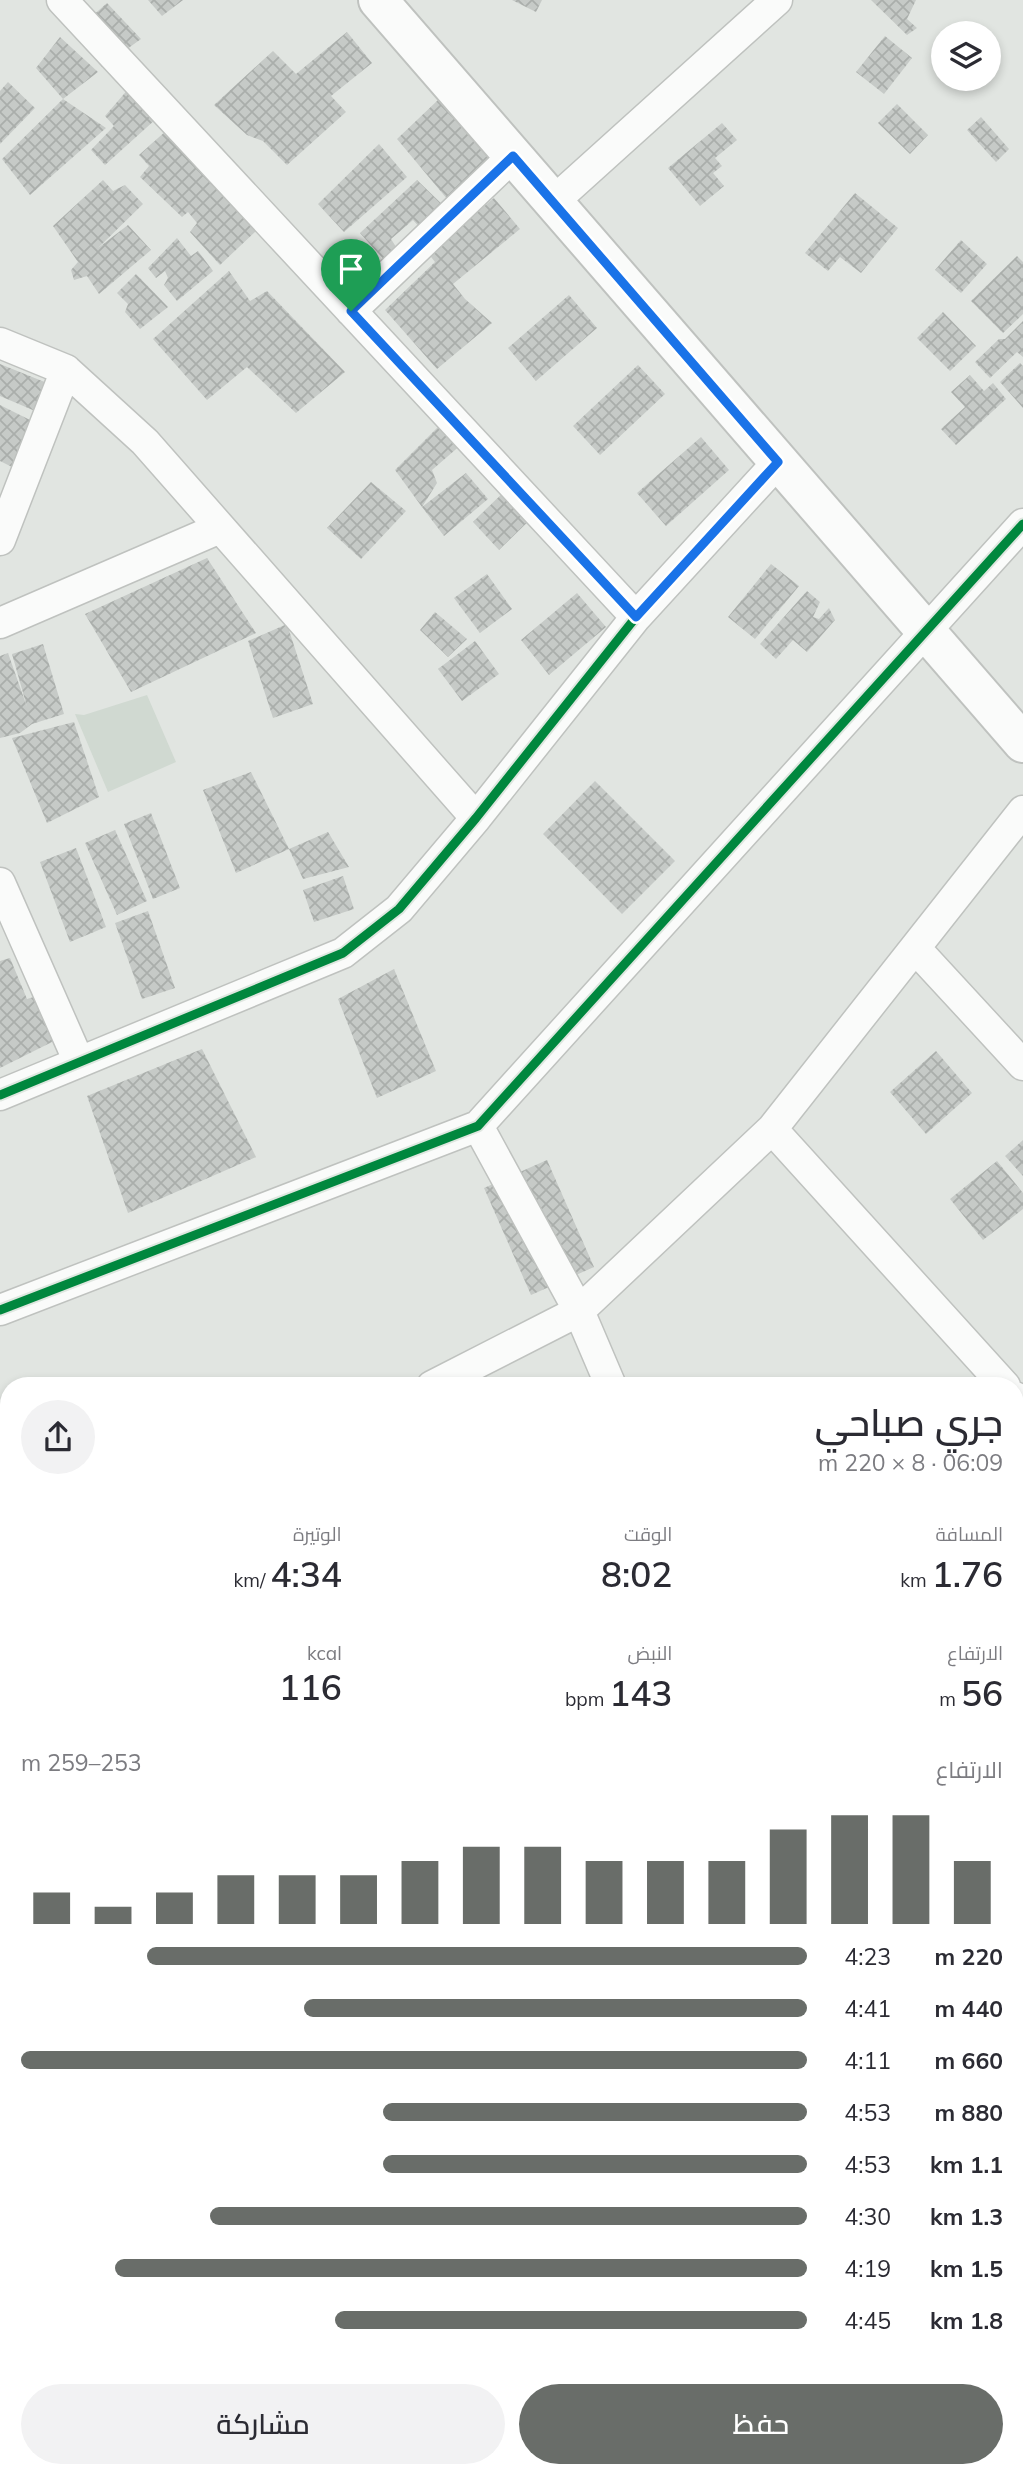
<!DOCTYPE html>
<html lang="ar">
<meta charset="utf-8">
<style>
body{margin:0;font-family:Mulish,Cairo,sans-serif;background:#f2f2f3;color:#2b2b33;direction:rtl;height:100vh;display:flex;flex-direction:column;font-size:26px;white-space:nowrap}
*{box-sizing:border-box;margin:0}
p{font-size:23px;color:#7c7c81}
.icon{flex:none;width:38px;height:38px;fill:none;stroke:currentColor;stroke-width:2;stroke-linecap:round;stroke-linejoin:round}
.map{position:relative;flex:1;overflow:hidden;direction:ltr}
.drawer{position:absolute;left:0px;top:1377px;width:1024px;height:1101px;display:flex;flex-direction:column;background:#fff;border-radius:28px 28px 0 0;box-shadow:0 4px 10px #0003;direction:rtl}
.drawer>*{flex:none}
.controls{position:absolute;left:931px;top:21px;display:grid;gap:14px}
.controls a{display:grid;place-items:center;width:70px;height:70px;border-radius:50%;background:#fff;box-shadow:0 4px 10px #0003;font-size:35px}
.pin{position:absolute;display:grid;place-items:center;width:60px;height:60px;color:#fff;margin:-72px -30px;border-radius:50% 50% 50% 0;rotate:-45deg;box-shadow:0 0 7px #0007}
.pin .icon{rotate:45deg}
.round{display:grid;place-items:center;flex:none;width:74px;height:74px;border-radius:37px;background:#f2f2f3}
.head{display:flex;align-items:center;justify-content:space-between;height:119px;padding:0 21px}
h1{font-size:38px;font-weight:600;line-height:52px}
.figures{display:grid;grid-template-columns:repeat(3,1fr);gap:10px;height:119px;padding:7px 21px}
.figures div{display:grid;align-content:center}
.figures b{font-size:35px;font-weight:600}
.figures small{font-size:19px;font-weight:400}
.figures p{font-size:19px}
.chart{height:196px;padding:14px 21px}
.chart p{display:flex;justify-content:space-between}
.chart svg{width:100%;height:126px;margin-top:7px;stroke:#696d69;stroke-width:6}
.button{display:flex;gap:14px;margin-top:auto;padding:14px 21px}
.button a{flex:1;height:80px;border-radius:42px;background:#696d69;color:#fff;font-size:28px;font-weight:600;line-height:80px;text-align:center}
.button a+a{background:#f2f2f3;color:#2b2b33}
ul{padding:0 21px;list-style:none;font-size:23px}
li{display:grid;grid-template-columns:112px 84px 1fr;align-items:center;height:52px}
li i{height:18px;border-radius:9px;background:#696d69}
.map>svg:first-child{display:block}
.built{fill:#d0d9d1}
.building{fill:url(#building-cross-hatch)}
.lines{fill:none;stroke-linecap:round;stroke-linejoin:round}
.street-casing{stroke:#bfc2bf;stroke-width:33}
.secondary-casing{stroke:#bfc2bf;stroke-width:42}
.street{stroke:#fafbfa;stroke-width:30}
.secondary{stroke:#fafbfa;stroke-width:38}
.cycleway-casing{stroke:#dfe7e0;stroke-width:13}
.cycleway{stroke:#00873e;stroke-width:9}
.route-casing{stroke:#fff;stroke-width:14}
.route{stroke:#1a73e8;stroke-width:9}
</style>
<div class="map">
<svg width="1023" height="2477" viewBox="0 0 1023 2477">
<defs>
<pattern id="building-cross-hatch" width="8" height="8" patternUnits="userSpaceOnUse" patternTransform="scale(1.75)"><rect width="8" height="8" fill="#c6cac7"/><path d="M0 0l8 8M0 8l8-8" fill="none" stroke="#aaaeab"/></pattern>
</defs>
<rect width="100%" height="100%" fill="#e1e5e1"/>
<path class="built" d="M147,695L176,762L108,792L75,714L84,715Z"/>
<path class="building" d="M148,0H183L162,16Z
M512,0H542L536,12Z
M871,0H916L907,19L917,28L907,35Z
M107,3L141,39L102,67L73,33Z
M347,32L372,63L331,96L346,112L287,165L263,141L247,135L214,105L273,51L296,74Z
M885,36L912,58L884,94L856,72Z
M60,37L98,72L63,99L36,68Z
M458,81L520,146L453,206L397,139Z
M8,82L35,108L0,144V91Z
M130,87L156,119L105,165L91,150L114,126L105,116Z
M63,99L106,128L30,195L2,159Z
M897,104L928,135L910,154L878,123Z
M186,113L277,211L220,265L190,232L197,223L188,212L182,217L140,177L149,166L139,155Z
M981,117L1009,149L996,162L967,130Z
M722,123L737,140L715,158L722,166L713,173L724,186L700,206L668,168Z
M379,144L407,177L344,232L318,204Z
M103,180L113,191L125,185L143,204L98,248L128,225L151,250L99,294L87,276L74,280L71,270L78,262L53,226Z
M417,180L448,210L422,230L413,220L391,239L398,250L386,262L360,233Z
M855,193L898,228L861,273L840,257L828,271L805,253Z
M494,198L520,229L453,284L465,299L492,323L437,369L385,310L435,262L428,253Z
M177,238L191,256L198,251L213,271L177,301L164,285L168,278L165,271L156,278L148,268Z
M961,240L987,264L961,293L935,270Z
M1017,256L1023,262V314L1003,333L971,301Z
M229,271L250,301L267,291L345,372L296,413L247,367L207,400L153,339Z
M136,274L168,307L140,329L125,312L128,304L117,293Z
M569,295L597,328L536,381L508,348Z
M943,312L976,346L950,371L917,338Z
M1023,321V357L1017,352L990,378L975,362L999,339H1005Z
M1020,363L1023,366V408L1000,382Z
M0,364L52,385L42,414L0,396Z
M638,365L665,394L600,455L573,426Z
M970,375L984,391L993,383L1006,399L956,445L941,429L965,407L951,392Z
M0,405L38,424L16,469L0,461Z
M449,416L470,437L432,470L437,483L422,507L395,470Z
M701,437L729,470L666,526L637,493Z
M466,473L488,499L444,536L422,507Z
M371,482L406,511L361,559L327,528Z
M513,483L540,510L499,550L473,522Z
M207,558L256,633L131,692L85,614Z
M771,564L799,586L755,639L728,617Z
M487,574L512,609L480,633L454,598Z
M807,591L820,602L813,617L819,619L829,608L835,620L807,652L793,640L776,659L760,644Z
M577,593L606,627L549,675L521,640Z
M435,612L467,639L448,657L420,630Z
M287,624L313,704L273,718L248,641Z
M475,641L499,674L462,701L438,669Z
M43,644L64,714L32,724L20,733L0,738V656L8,653L27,707L12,654Z
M74,722L99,797L47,823L12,738Z
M251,772L289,849L236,873L203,790Z
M595,781L675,861L622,914L543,834Z
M151,813L180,888L153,899L124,824Z
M115,830L147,901L117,915L85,843Z
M328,832L349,867L303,879L289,849Z
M76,848L106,927L70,942L40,862Z
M343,876L354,909L314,922L303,890Z
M148,911L175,988L142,999L115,923Z
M10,958L27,999L37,996L54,1041L0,1068V961Z
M394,969L436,1071L377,1098L338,999Z
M202,1049L256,1157L128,1213L87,1096Z
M936,1051L972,1093L926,1134L890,1092Z
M1023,1140V1176L1005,1156Z
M547,1160L594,1267L531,1295L484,1188Z
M997,1161L1023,1193V1209L983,1240L950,1199Z
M1015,1495L1023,1498V1546L1015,1543Z
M9,1823V1901L0,1904V1826Z
M1023,1902V1973L1018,1968L1015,1972V1910Z
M0,2428L9,2448V2469H18L21,2477H0Z
M356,2469H376L391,2477H352Z
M494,2469H570L568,2477H492Z
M624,2469H648L644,2477H621Z
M687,2469L694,2470L738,2469L735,2477H683Z
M851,2469H885L882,2477H848Z
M909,2469H923L944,2477H906Z"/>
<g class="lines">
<defs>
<path id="street" d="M62,0L636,617
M553,202L777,0
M351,311L513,156
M0,343L66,370L145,442L476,818
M0,540L66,370
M0,623L220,528
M0,883L79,1062
M915,948L1023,1065
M0,1095L343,953L399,909L476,818L636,617L778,462
M478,1126L579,1311L611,1386
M0,1310L478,1126L1023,524
M432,1386L579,1311L772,1129
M1005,1386L772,1129L1023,811
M1015,1397L1023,1406
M0,1544L9,1541
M1015,1610L1023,1603
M0,1769L9,1789
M0,1939L9,1936
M1015,2112L1023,2105
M1015,2331L1023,2349
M0,2380L9,2400
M38,2469L41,2477
M245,2477L263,2469
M819,2477L823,2469"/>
<path id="secondary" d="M378,0L1023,743"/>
</defs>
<use href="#street" class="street-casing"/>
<use href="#secondary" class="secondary-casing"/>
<use href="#street" class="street"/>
<use href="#secondary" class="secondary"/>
<defs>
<path id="cycleway" d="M0,1095L343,953L399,909L476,818L636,617L778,462
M0,1310L478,1126L1023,524"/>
</defs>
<use href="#cycleway" class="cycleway-casing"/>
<use href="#cycleway" class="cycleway"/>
</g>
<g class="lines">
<defs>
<path id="route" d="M513,156L778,462L636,617L351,311Z"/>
</defs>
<use href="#route" class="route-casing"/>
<use href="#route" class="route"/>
</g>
</svg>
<div class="controls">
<a><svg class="icon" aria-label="layers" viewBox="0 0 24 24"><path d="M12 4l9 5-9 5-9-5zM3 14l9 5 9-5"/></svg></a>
</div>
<div class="pin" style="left:351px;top:311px;background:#1e9e55"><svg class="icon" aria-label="arrive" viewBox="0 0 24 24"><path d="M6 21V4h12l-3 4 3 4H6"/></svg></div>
<section class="drawer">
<div class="head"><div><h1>جري صباحي</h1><p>06:09 · 8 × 220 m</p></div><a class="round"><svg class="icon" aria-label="share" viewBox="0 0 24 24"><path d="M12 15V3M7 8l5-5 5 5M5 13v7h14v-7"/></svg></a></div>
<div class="figures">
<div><p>المسافة</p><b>1.76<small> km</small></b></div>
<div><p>الوقت</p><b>8:02</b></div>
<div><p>الوتيرة</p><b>4:34<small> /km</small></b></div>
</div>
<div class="figures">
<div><p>الارتفاع</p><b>56<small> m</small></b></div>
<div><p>النبض</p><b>143<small> bpm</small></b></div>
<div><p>kcal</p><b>116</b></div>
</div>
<div class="chart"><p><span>الارتفاع</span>253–259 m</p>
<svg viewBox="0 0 160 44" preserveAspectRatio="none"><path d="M5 44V33M15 44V38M25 44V33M35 44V27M45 44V27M55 44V27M65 44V22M75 44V17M85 44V17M95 44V22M105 44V22M115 44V22M125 44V11M135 44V6M145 44V6M155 44V22"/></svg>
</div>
<ul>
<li><b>220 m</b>4:23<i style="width:84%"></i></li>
<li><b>440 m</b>4:41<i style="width:64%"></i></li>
<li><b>660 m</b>4:11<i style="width:100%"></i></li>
<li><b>880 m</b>4:53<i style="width:54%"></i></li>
<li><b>1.1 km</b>4:53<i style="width:54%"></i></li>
<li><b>1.3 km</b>4:30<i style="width:76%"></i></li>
<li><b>1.5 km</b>4:19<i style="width:88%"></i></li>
<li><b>1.8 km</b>4:45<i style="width:60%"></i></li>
</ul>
<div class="button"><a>حفظ</a><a>مشاركة</a></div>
</section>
</div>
